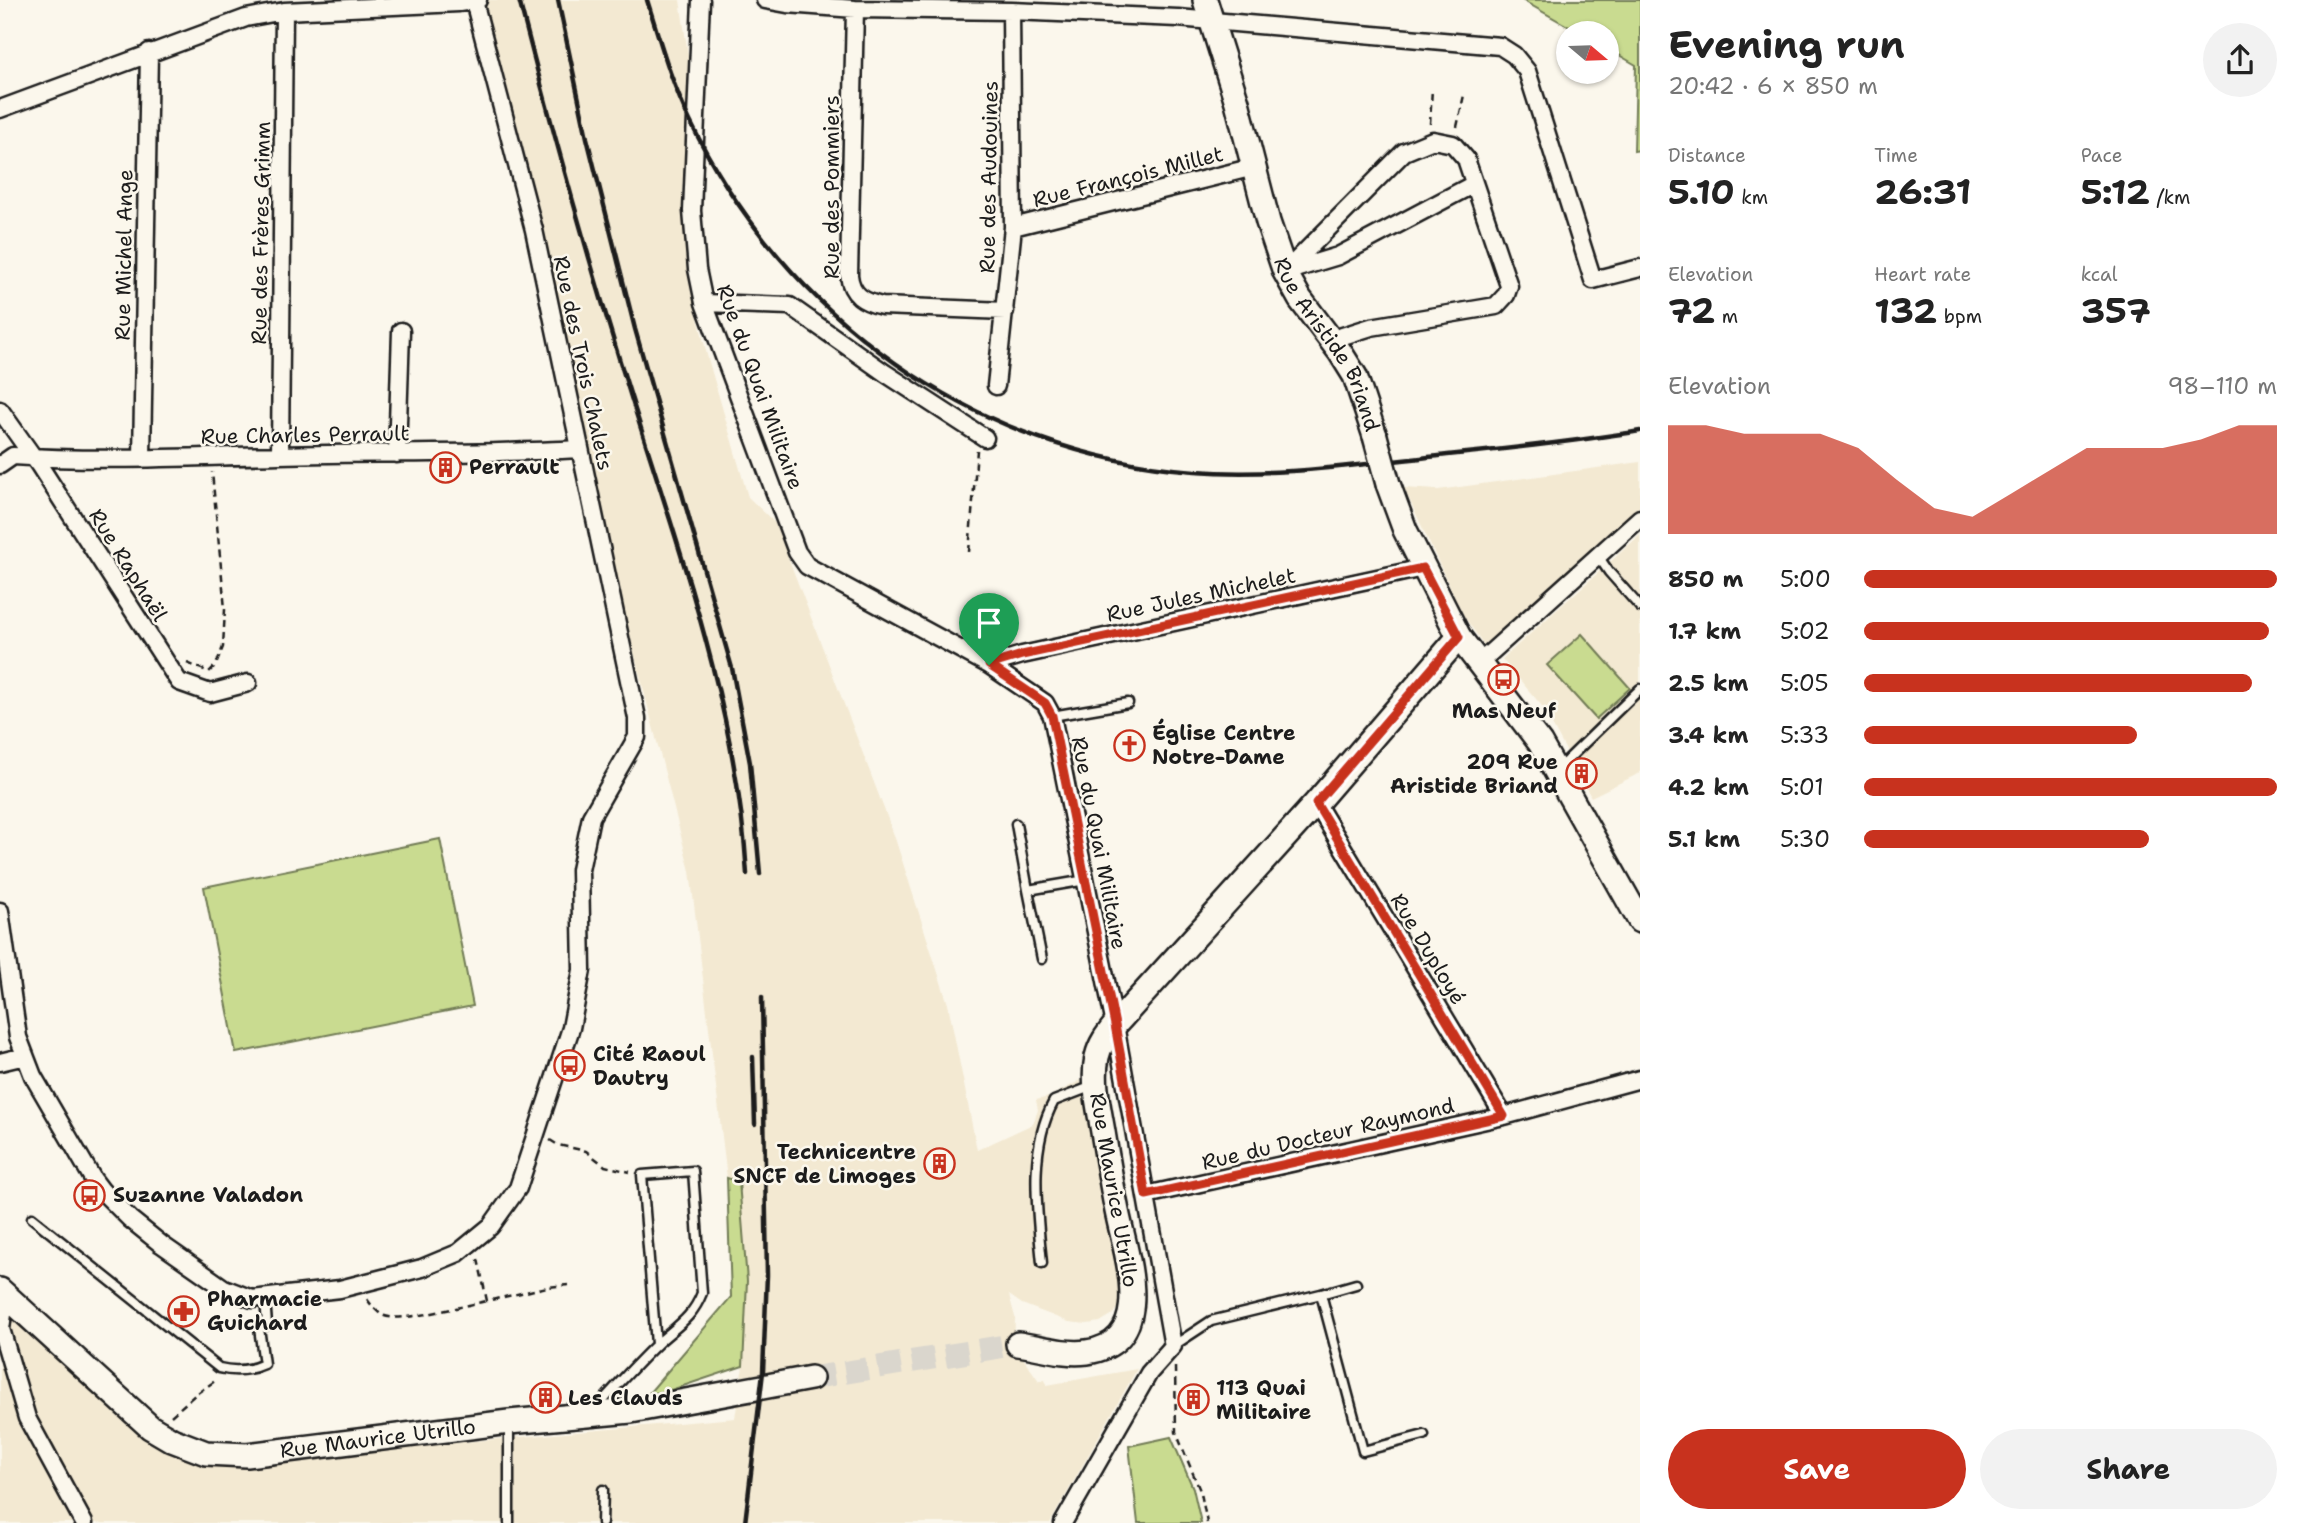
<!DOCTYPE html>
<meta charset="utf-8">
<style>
body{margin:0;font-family:"Shantell Sans",sans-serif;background:#f2f2f2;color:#222;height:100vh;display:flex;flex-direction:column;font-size:26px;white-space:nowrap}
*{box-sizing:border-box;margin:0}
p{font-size:23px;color:#767676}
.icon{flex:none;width:38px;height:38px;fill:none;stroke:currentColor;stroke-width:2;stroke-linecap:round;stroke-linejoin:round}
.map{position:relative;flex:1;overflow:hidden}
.details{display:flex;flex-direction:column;background:#fff;width:665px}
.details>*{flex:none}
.needle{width:46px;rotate:109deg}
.tools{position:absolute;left:1556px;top:21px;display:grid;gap:14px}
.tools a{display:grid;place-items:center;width:63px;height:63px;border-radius:50%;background:#fff;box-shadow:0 2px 5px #0004;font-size:35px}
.pin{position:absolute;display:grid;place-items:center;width:60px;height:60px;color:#fff;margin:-72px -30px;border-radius:50% 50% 50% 0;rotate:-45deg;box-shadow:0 0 7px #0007}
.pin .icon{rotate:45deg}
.round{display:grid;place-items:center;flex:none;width:74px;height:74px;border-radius:37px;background:#f2f2f2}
.headline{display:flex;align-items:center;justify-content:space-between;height:119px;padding:0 28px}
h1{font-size:38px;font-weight:700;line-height:52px}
.metrics{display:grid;grid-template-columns:repeat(3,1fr);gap:10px;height:119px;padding:7px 28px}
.metrics div{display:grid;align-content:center}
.metrics b{font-size:35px;font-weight:700}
.metrics small{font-size:19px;font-weight:400}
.metrics p{font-size:19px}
.chart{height:196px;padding:14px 28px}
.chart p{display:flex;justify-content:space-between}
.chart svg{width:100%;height:126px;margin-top:7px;fill:#c8321e;opacity:.7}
.button{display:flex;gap:14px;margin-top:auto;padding:14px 28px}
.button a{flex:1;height:80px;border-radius:42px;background:#c8321e;color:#fff;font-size:28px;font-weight:700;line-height:80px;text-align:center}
.button a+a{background:#f2f2f2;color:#222}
ul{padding:0 28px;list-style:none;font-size:23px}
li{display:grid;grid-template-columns:112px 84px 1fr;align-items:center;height:52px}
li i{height:18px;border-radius:9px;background:#c8321e}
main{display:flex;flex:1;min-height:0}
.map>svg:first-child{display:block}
.built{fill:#f3e9d2}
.green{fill:#c9db90;stroke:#727c56;stroke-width:2}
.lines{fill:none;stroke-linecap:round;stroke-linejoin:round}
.secondary-tunnel{stroke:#dad6cd;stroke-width:23;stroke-dasharray:23 11;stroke-linecap:butt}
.lane-casing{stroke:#1c1c1c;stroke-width:13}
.street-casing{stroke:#1c1c1c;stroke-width:21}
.secondary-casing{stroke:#1c1c1c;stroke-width:28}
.path{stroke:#1c1c1c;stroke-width:2.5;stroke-dasharray:7 5;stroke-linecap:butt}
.lane{stroke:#fbf7ec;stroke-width:8}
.street{stroke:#fbf7ec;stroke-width:16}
.secondary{stroke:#fbf7ec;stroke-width:23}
.rail{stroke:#1c1c1c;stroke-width:4.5}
.secondary-bridge-casing{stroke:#1c1c1c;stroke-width:28;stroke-linecap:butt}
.secondary-bridge{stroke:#fbf7ec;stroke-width:23}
.route-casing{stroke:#fff;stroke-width:14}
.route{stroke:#c8321e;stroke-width:9}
.labels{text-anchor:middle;stroke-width:5;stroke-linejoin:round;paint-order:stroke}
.street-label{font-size:21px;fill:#1c1c1c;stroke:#fbf7ec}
.poi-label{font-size:21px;font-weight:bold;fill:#1c1c1c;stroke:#fbf7ec;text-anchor:start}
</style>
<main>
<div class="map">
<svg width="1640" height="1523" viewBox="0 0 1640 1523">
<rect width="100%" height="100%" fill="#fbf7ec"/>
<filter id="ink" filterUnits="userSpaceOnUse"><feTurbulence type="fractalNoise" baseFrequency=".0143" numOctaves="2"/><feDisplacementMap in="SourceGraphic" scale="14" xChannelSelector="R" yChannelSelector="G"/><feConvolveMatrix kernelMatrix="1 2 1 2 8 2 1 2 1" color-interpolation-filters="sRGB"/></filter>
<g filter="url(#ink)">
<path class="built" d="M467,0H680L692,82L682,190L690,285L707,355L748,497L775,523L894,835L948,1004L977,1150L1033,1124L1038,1110L1036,1100L1049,1097L1081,1080L1121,1288L1120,1304L1113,1314L1100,1322L1087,1324L1069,1322L1022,1304L1009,1295L1015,1317L1014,1354L1023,1358L1039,1381L1045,1380L1047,1385L1137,1369L1050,1523H0V1306L155,1442L227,1463L735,1418L743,1366L747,1281L739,1182L727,1178L690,871Z
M1640,462V506L1484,645L1463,615L1404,488L1438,490Z
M1640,535V773L1591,797L1542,706L1502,659Z"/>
<path class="green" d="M1522,0H1640V150L1634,151L1636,65L1607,48L1606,33H1580Z
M1582,634L1630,688L1596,719L1547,665Z
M440,839L473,1006L236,1053L204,887Z
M727,1178L739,1182L747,1281L743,1366L644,1399L731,1297Z
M1171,1437L1193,1488L1201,1523H1138L1129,1446Z"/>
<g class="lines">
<path class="secondary-tunnel" d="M811,1378L1018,1344"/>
<defs>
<path id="lane" d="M1598,556L1609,572L1640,607
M1052,716L1128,703
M1558,769L1640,689
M1016,824L1028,890L1086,880
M1028,890L1042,959
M32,1218L219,1368C235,1372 249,1371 264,1364L259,1328L267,1325L265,1298
M1042,1263C1037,1210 1028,1148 1054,1101L1093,1086
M1321,1294L1356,1284
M1173,1346L1211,1321L1321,1294L1363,1451L1424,1435
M596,1408C616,1387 635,1365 656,1345C675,1327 692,1319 702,1293L693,1171L642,1175L656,1344
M509,1425V1523
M602,1523L603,1490"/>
<path id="street" d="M701,0L692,211L697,269L704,303L797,552L807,566L989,665L1045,703L1052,716L1115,1025L1173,1346L1149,1373L1063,1523
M765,0L787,4L855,9L1011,11L1178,18L1500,46L1514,55L1527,71L1593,280L1640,268
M855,9L849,275C851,295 864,302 882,306L1005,311
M0,109L246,18L284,11L459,3L478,0
M1013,227L1254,167
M704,303L790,306L885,373L985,438
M1330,340L1371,327L1496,306L1506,295L1509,286L1466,159L1453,144L1433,140L1404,152L1285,272L1338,256L1474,184
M996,386L1013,227L1011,11
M0,410L39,465L179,682L210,693L248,683
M397,454L401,331
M280,455L284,11
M142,458L149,52
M0,465L13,456C101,462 191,457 279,455C379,452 479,455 578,449
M1479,663L1640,518
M989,665L1022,655L1423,568
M1316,803L1504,1116
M0,911L18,1037L33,1076L93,1179L102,1191L130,1219L161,1244L224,1288L252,1299L340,1289L422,1268L458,1253L491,1226L518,1188L571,1028L582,970L580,870L591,817L637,737V718L534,230L474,1
M0,1062L25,1056
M1146,1195L1504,1116L1640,1079
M10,1299L3,1314L1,1329L27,1418L84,1523"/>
<g id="secondary">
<path id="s1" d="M1205,0L1237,102L1268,222L1285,272L1300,299L1340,352L1355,376L1375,436"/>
<path d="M1388,484L1405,530L1459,637L1540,743L1640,921"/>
<path id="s2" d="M0,1290L150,1427L172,1440L206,1453L247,1455L509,1422L631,1411L811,1378"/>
<path d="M1018,1344C1040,1347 1064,1355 1087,1352C1160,1341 1124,1251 1116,1206C1111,1181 1107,1156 1103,1132C1099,1108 1092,1081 1097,1057C1100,1044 1107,1035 1115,1025L1316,803L1459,637"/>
</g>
</defs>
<use href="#lane" class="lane-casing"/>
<use href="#street" class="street-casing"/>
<use href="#secondary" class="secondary-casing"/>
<path class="path" d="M1430,124L1432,88
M1457,127L1464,95
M969,552L977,450
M187,663L209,672L216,665L223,647L225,609L212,472
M550,1140L558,1145L586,1151L605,1166L630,1172
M478,1259L487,1301L547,1287L569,1285
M367,1299C371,1305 376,1311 382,1315C400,1324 465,1305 487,1301
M1175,1367L1176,1432L1201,1493L1207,1523
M171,1416L196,1394L218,1379"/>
<use href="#lane" class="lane"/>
<use href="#street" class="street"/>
<use href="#secondary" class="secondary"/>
<path class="rail" d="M519,0C553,133 590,266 631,397C680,553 737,710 747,874
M558,0L587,138L635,329L732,668L750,763L760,874
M647,0C660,41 671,82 690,121C785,317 976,455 1195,471C1271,477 1346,466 1421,458C1494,450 1568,443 1640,431
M753,1057L755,1124
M745,1523L763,1372L767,1275L762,997"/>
<defs>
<path id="secondary-bridge" d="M1375,436L1388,484"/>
</defs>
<use href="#secondary-bridge" class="secondary-bridge-casing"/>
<use href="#secondary-bridge" class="secondary-bridge"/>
</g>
</g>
<g class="lines" filter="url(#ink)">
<defs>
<path id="route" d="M1423,568L1459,637L1316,803L1504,1116L1146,1195L1115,1025L1052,716L1045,703L989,665L1022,655Z"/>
</defs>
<use href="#route" class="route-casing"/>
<use href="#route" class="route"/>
</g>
<defs>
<symbol id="building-ring" viewBox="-11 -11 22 22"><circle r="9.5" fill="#fbf7ec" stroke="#c8321e" stroke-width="1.5"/><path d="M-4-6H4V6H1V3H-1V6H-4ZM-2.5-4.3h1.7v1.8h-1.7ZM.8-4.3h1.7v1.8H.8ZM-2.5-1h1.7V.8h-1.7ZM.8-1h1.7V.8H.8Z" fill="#c8321e"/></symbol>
<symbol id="bus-ring" viewBox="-11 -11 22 22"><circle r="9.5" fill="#fbf7ec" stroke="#c8321e" stroke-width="1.5"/><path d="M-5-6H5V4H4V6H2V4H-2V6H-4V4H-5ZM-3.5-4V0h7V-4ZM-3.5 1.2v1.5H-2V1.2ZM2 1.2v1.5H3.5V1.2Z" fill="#c8321e"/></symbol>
<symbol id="church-ring" viewBox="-11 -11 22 22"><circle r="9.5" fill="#fbf7ec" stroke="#c8321e" stroke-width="1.5"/><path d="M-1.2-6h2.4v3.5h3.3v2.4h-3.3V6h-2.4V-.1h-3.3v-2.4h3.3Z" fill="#c8321e"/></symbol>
<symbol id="pharmacy-ring" viewBox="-11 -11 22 22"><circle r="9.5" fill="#fbf7ec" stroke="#c8321e" stroke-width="1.5"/><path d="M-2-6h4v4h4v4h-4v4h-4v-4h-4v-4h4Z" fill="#c8321e"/></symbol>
</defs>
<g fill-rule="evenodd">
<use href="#building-ring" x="428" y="450" width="35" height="35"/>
<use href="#bus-ring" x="1486" y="662" width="35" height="35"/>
<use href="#church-ring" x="1112" y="728" width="35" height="35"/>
<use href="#building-ring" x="1564" y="756" width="35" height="35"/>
<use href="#bus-ring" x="552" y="1048" width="35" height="35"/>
<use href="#building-ring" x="922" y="1146" width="35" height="35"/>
<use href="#bus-ring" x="72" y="1178" width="35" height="35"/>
<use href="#pharmacy-ring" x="166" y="1294" width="35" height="35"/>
<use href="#building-ring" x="528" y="1380" width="35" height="35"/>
<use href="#building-ring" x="1176" y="1382" width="35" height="35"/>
</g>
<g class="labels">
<g class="street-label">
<text transform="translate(989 177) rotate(-89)" y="7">Rue des Audouines</text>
<text transform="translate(1128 177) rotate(-14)" y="7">Rue François Millet</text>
<text transform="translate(832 187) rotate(-90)" y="7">Rue des Pommiers</text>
<text transform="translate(261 233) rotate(-89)" y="7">Rue des Frères Grimm</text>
<text transform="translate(124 255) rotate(-89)" y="7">Rue Michel Ange</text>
<text dy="7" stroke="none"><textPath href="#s1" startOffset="368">Rue Aristide Briand</textPath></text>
<text transform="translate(583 363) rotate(78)" y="7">Rue des Trois Chalets</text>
<text transform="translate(760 387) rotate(70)" y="7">Rue du Quai Militaire</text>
<text transform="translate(305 435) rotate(-1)" y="7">Rue Charles Perrault</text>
<text transform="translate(128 565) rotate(58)" y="7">Rue Raphaël</text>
<text transform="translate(1201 595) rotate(-12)" y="7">Rue Jules Michelet</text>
<text transform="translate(1099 843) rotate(79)" y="7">Rue du Quai Militaire</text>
<text transform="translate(1428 949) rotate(59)" y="7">Rue Duployé</text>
<text transform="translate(1328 1134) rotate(-13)" y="7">Rue du Docteur Raymond</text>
<text transform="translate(1114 1190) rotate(80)" y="7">Rue Maurice Utrillo</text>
<text dy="7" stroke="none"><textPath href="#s2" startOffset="438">Rue Maurice Utrillo</textPath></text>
</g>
<g class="poi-label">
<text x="469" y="474">Perrault</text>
<text x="1504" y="718" text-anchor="middle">Mas Neuf</text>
<text x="1152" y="740">Église Centre<tspan x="1152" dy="24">Notre-Dame</tspan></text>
<text x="1558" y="769" text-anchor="end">209 Rue<tspan x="1558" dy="24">Aristide Briand</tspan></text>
<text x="593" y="1061">Cité Raoul<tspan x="593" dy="24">Dautry</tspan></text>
<text x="916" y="1159" text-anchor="end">Technicentre<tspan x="916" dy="24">SNCF de Limoges</tspan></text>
<text x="113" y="1202">Suzanne Valadon</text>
<text x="207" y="1306">Pharmacie<tspan x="207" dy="24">Guichard</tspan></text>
<text x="1216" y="1395">113 Quai<tspan x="1216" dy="24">Militaire</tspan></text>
<text x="568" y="1405">Les Clauds</text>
</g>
</g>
</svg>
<div class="tools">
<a><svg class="needle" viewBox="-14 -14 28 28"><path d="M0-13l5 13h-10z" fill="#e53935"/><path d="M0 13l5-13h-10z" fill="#767676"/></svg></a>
</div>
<div class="pin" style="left:989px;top:665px;background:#1e9e55"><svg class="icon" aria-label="arrive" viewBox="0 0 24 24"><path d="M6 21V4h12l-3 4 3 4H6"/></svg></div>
</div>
<section class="details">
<div class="headline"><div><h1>Evening run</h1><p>20:42 · 6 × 850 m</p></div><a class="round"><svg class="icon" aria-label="share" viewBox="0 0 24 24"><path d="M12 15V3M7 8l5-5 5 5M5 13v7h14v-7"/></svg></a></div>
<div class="metrics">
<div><p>Distance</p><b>5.10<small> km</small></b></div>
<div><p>Time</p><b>26:31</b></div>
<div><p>Pace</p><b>5:12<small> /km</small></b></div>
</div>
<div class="metrics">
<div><p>Elevation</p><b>72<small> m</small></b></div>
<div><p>Heart rate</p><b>132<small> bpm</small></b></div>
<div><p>kcal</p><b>357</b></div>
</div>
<div class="chart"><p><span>Elevation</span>98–110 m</p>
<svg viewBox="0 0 160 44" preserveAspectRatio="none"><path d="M0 44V6L10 6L20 9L30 9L40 9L50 14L60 25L70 35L80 38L90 30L100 22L110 14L120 14L130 14L140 11L150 6L160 6V44z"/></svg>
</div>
<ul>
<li><b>850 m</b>5:00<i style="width:100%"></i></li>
<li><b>1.7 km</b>5:02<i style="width:98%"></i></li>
<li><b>2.5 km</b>5:05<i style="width:94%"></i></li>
<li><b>3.4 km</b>5:33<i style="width:66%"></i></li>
<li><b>4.2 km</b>5:01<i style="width:100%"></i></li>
<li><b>5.1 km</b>5:30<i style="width:69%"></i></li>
</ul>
<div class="button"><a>Save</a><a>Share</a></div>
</section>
</main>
